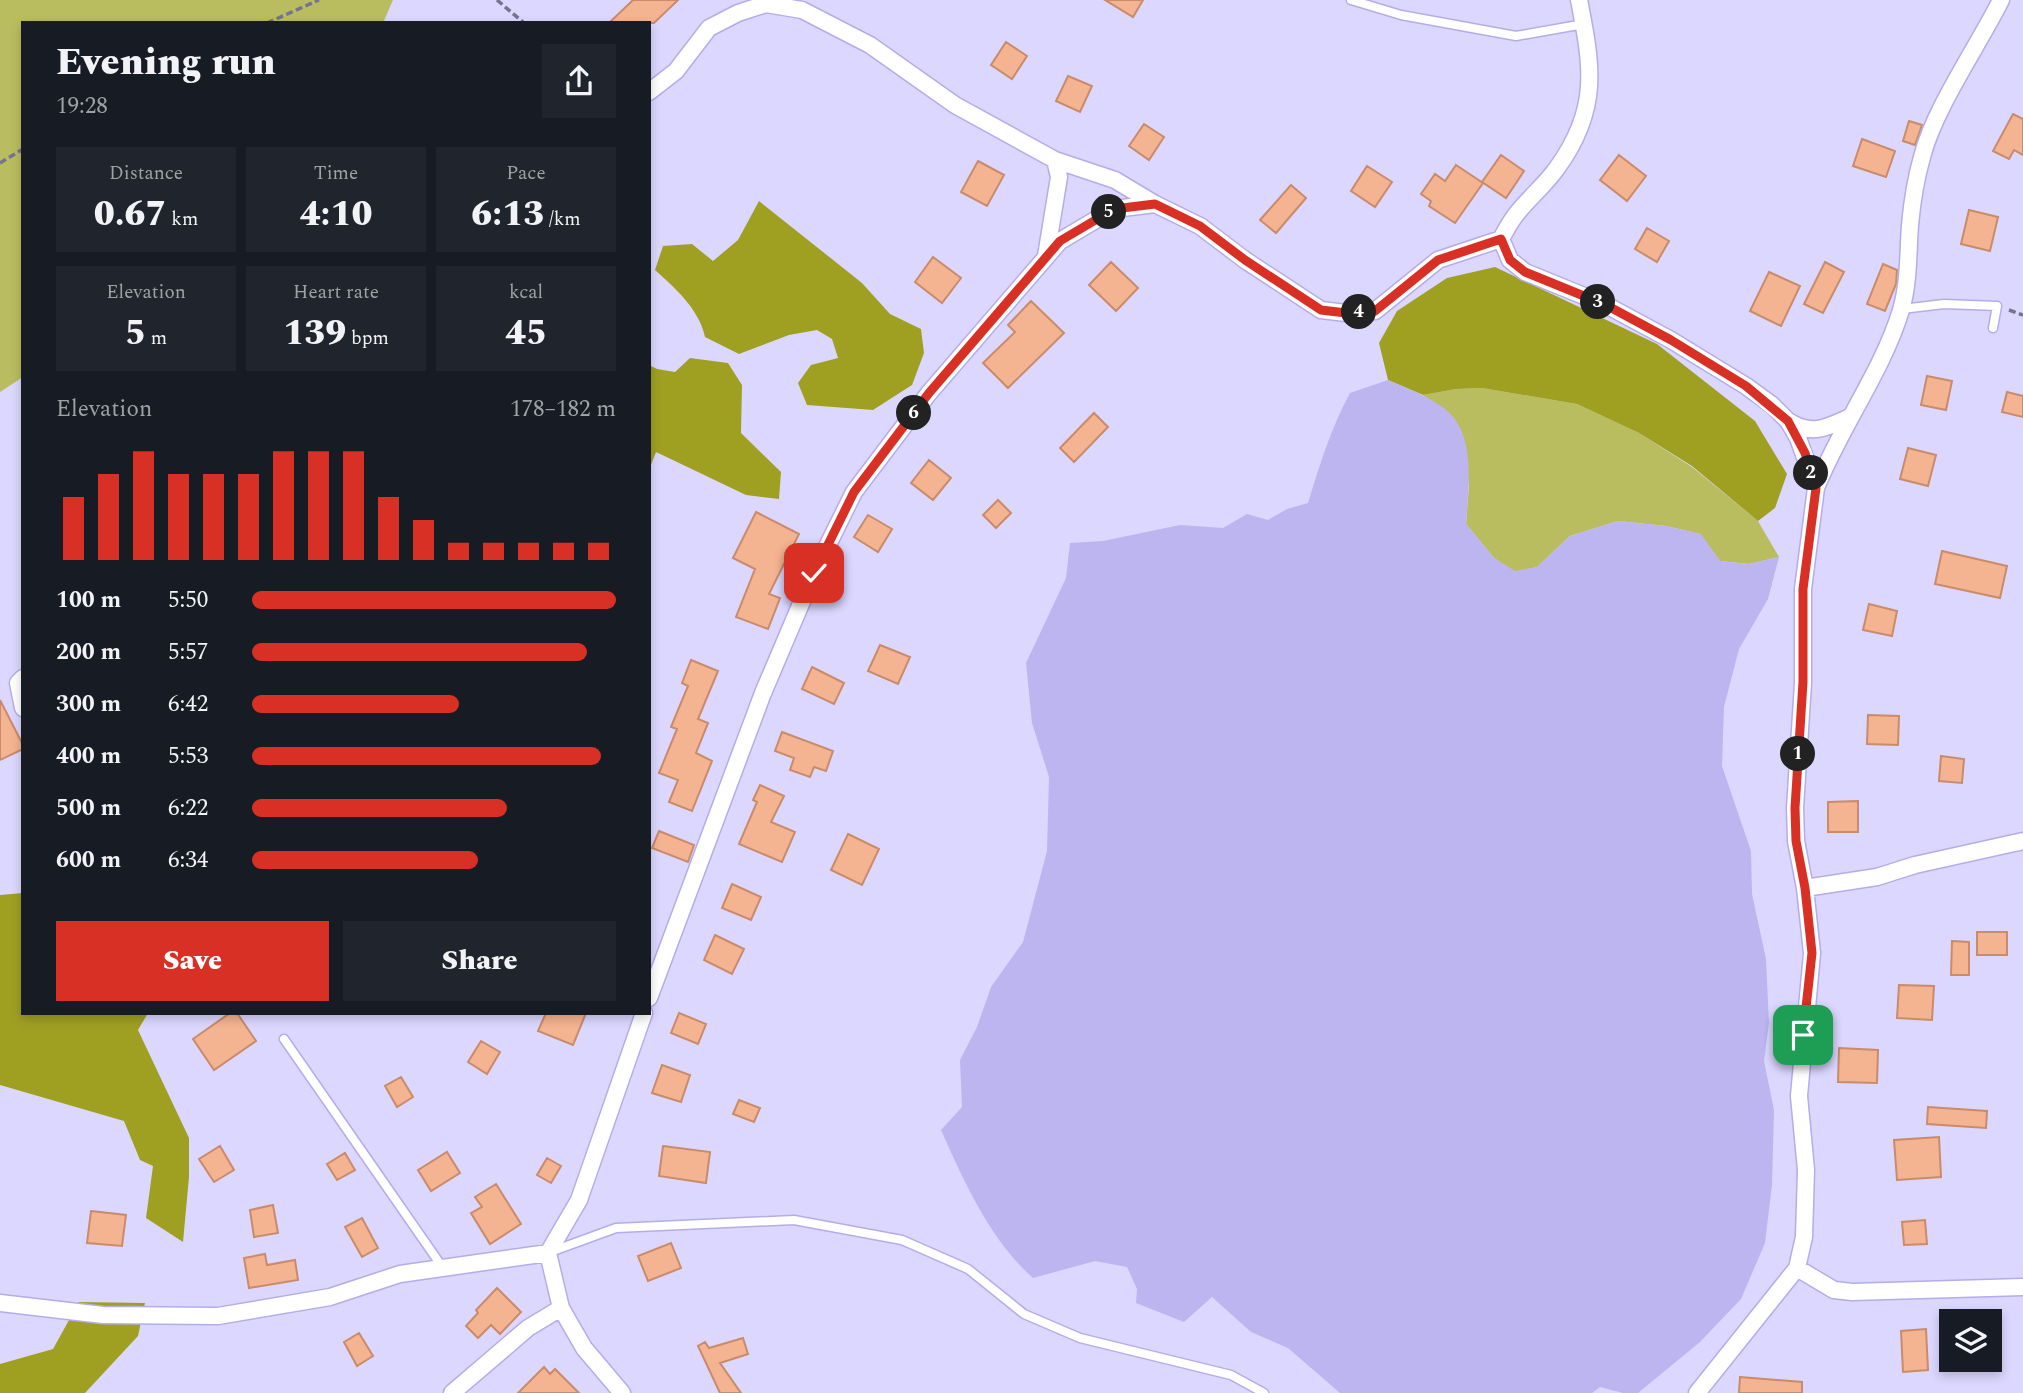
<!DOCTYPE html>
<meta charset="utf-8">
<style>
body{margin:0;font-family:Spectral,serif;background:#20242c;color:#f1f3f6;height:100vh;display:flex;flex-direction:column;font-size:26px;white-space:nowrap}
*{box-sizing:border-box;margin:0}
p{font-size:23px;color:#9ea1a6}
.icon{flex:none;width:38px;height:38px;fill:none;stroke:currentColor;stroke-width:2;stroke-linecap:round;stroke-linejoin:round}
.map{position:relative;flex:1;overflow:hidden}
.side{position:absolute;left:21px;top:21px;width:630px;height:994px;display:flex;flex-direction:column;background:#171b24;border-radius:0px;box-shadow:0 4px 10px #0003}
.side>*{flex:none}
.buttons{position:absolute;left:1939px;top:1309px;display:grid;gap:14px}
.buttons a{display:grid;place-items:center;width:63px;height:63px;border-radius:0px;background:#171b24;box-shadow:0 4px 10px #0003;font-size:35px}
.pin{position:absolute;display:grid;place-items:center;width:60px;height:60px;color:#fff;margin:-30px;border-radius:14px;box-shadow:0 4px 10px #0006}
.km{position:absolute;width:35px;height:35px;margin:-18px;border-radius:50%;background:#222;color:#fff;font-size:19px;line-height:35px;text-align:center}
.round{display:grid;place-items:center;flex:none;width:74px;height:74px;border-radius:0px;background:#20242c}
.headline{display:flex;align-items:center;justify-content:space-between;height:119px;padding:0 35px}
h1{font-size:38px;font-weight:800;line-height:52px}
.stats{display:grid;grid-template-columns:repeat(3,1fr);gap:10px;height:119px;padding:7px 35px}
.stats div{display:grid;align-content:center;border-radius:0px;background:#20242c;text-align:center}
.stats b{font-size:35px;font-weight:800}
.stats small{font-size:19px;font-weight:400}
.stats p{font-size:19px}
.chart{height:196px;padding:14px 35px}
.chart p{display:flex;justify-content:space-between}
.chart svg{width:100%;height:126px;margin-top:7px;stroke:#d93025;stroke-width:6}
.primary-button{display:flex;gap:14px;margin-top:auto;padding:14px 35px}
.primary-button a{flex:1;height:80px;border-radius:0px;background:#d93025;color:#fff;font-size:28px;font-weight:800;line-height:80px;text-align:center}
.primary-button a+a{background:#20242c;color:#f1f3f6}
ul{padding:0 35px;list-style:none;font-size:23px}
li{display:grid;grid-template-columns:112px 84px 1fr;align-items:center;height:52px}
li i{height:18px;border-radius:9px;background:#d93025}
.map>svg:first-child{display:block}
.green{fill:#babd5f}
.forest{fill:#9fa022}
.water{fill:#bcb5f0}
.building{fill:#f5b491;stroke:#c98b69;stroke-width:2}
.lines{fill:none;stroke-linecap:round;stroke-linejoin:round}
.service-casing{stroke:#b4aceb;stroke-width:11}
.minor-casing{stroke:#b4aceb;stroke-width:19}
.path{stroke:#777291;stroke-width:3.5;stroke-dasharray:7 3.5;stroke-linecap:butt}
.service{stroke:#fff;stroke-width:8}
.minor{stroke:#fff;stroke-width:16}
.route-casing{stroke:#fff;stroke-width:14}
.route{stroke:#d93025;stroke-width:9}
</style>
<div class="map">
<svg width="2023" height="1393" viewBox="0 0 2023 1393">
<rect width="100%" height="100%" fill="#dcd7ff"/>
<path class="green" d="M0,0H393L383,23H23V377L0,392Z
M1482,388L1577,404L1639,433L1692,467L1758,521L1779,557L1749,564L1720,561L1700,534L1666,526L1618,521L1570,536L1537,567L1515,572L1494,558L1466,524L1469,485L1454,418L1423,395L1456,389Z"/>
<path class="forest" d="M759,201L862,283L890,314L921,329L924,353L912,385L873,410L807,405L798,383L811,365L838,358L832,339L817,330L789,335L739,354L705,337C699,309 676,289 655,270L663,246L692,244L713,261L738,240Z
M1495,267L1657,344L1755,421L1787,474L1775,508L1758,521L1692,466L1639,433L1577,404L1482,388L1456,389L1423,395L1388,380L1379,343L1397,311L1447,278Z
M690,358L728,363L742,385L741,433L781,472L779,499L746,495L656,452L649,470V365L657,369L675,372Z
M23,893V1013H148L138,1030L189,1138V1177L183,1242L146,1218L153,1166L140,1160L124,1121L0,1085V895Z
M79,1302L145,1303L138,1336L85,1393H0V1364L53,1349Z"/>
<path class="water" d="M1388,380C1408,389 1440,400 1454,418C1475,445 1468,492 1466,524L1494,558L1515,571L1537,567L1570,536L1618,521L1666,526L1701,534L1720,561L1749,564L1779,557L1768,599L1739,649L1724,707L1722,766L1751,851L1752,894L1766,959L1769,1023L1764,1061L1774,1110L1772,1185L1765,1243L1741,1299L1700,1342L1638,1393H1623L1600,1387L1592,1393H1340L1288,1348L1251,1332L1212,1297L1184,1322L1136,1303L1137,1289L1127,1267L1095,1261L1033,1278C991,1241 964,1182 941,1130L962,1107L960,1060L977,1027L991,987L1023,942L1047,851L1049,777L1032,723L1026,663L1066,578L1070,543L1103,541L1180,525L1223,528L1247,514L1268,520L1287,509L1308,503C1320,464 1331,428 1350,393Z"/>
<path class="building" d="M633,0H678L654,23H609Z
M1105,0H1143L1133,17Z
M1006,42L1027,56L1012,79L991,65Z
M1068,76L1092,86L1080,112L1056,101Z
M2013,114L2023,119V155L2014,150L2009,159L1993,151Z
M1909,121L1922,125L1915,145L1903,141Z
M1144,124L1164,137L1149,160L1129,146Z
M1862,139L1895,151L1886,177L1853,166Z
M1501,155L1524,171L1506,198L1482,182Z
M1619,155L1646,176L1627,201L1600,180Z
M978,161L1004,175L987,206L961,192Z
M1456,165L1483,183L1455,223L1429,206L1431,201L1421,194L1435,174L1445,181Z
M1367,166L1392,182L1375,207L1351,191Z
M1291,185L1306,198L1276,233L1260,220Z
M1969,210L1998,217L1990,251L1961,244Z
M1647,228L1669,241L1657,262L1635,249Z
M933,257L961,278L942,303L915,282Z
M1111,262L1138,288L1116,311L1089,285Z
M1825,262L1844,272L1823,313L1804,304Z
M1883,264L1897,270L1896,284L1885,311L1867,304Z
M1769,272L1800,286L1781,326L1750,311Z
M1031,301L1064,333L1008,388L983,363L1015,332L1008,325Z
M1927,376L1952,381L1946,410L1921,405Z
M2007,392L2023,396V417L2002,412Z
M1094,413L1108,427L1074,462L1060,448Z
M1908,448L1936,455L1928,486L1900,479Z
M929,460L951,478L933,500L911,483Z
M998,500L1011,513L996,528L983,515Z
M756,512L799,534L769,594L780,598L768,629L736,617L755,569L733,558Z
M868,515L892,529L878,552L854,537Z
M1942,551L2007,566L2000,598L1935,584Z
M1869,604L1897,611L1892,636L1863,630Z
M880,645L910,657L898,684L868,671Z
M691,660L718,671L698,719L708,723L696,753L712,761L692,811L669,802L678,780L659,773L677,729L671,727L688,686L682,683Z
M812,667L844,683L834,704L802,689Z
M0,700L23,745V749L0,760Z
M1868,715L1899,716L1898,745L1867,744Z
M782,732L833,751L826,771L814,767L810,777L790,770L794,758L775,751Z
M1941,756L1964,759L1962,783L1939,781Z
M760,785L784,796L771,822L795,832L782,862L739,844L757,802L753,800Z
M1858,801V832H1828V802Z
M659,831L694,845L688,862L652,848Z
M848,834L879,849L862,885L831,870Z
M732,884L761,897L751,920L722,908Z
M1977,932H2007V955H1977Z
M715,935L744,949L732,974L704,960Z
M1952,941L1969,942V975H1951Z
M1899,985L1934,986L1932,1020L1897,1018Z
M230,1013H237L256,1041L214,1070L193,1039Z
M546,1013H586L573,1045L538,1031Z
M679,1013L706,1024L698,1044L671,1033Z
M481,1041L500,1052L487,1074L468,1062Z
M1839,1048L1878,1050L1877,1083L1838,1082Z
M662,1065L690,1075L681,1102L652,1093Z
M401,1077L413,1097L397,1107L385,1086Z
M739,1100L760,1108L754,1122L733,1114Z
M1928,1107L1987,1111L1986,1128L1927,1124Z
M1939,1137L1941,1177L1897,1180L1894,1140Z
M220,1146L234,1170L214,1182L199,1159Z
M663,1146L710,1152L706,1183L659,1176Z
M447,1152L460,1173L431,1191L418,1170Z
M345,1153L355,1170L337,1180L327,1164Z
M547,1158L561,1166L551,1183L537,1175Z
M496,1184L521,1224L490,1244L471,1213L482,1207L475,1197Z
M273,1205L278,1233L254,1237L250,1210Z
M91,1211L126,1215L122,1246L87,1243Z
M362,1218L378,1248L362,1257L345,1227Z
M1925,1220L1927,1244L1904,1245L1902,1222Z
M671,1243L681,1268L648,1281L638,1256Z
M265,1254L267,1265L295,1260L298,1280L249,1288L244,1258Z
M497,1288L521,1312L500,1334L491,1325L478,1338L466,1326L478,1313L476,1310Z
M1926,1329L1928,1370L1903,1372L1901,1331Z
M359,1333L373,1356L357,1366L344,1342Z
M743,1338L748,1354L720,1363L741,1393H720L698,1346L705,1342L709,1348Z
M544,1367L550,1374L555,1369L579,1393H518Z
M1740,1377L1802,1382V1393H1739Z"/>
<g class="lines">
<defs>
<path id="service" d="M1351,0L1401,15L1516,36L1584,24
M1902,309L1944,304L1997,306L1993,328
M284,1039L443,1268
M553,1251L616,1228L794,1220L902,1240L968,1269L1024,1314L1080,1338L1231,1375L1264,1393"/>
<path id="minor" d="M1579,0C1592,66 1600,109 1557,168C1546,184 1530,197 1518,212C1511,220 1506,230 1501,239L1510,260L1525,272L1606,305L1671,340L1746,386L1772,405L1788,421L1798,438L1816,488L1803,589V683L1795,808L1796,841L1805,888L1812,953L1799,1096L1806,1170L1804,1237L1797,1268L1697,1393
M649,92L676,71L709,28L738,13L766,4L802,10L870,45L955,105L1055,160L1059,177L1046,256
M1055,160L1115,180L1155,204
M1790,422C1812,436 1828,427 1850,417
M1816,488C1840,428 1883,370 1901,310C1909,283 1908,253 1910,225C1912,203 1916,178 1922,157C1934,109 1978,46 2001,0
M23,678L18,683L23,708
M1805,888L1877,877L1915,865L2023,841
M649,998L763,693L814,573L854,492L929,393L1060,241L1114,209L1155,204L1200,226L1245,260L1321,310L1346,313L1375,311L1438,260L1501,239
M1797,1268L1834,1290L1852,1292L2023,1287
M0,1303L103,1315L218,1316L330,1297L400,1274L548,1253
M452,1393L528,1328L561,1308
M622,1393L584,1348L561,1308L548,1253L579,1200L644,1013"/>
</defs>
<use href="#service" class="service-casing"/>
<use href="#minor" class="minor-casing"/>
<path class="path" d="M497,0L524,23
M267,23L319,0
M0,163L23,149
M2009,310L2023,315"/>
<use href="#service" class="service"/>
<use href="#minor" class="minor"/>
</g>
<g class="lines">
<defs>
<path id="route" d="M814,573L854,492L929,393L1060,241L1114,209L1155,204L1200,226L1245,260L1321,310L1346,313L1375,311L1438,260L1501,239L1510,260L1525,272L1606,305L1671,340L1746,386L1788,421L1805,453L1816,488L1803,589V682L1795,808L1796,841L1805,888L1812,953L1803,1035"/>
</defs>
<use href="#route" class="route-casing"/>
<use href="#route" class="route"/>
</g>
</svg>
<div class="buttons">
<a><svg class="icon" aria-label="layers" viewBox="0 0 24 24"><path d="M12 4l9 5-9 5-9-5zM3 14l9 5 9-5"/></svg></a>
</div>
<div class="pin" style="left:1803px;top:1035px;background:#1e9e55"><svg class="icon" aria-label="arrive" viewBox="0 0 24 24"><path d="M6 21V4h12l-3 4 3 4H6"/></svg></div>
<div class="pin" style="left:814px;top:573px;background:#d93025"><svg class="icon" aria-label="check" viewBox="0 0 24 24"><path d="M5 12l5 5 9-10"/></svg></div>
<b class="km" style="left:1798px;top:754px">1</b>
<b class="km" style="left:1811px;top:473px">2</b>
<b class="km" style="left:1598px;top:302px">3</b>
<b class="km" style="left:1359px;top:312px">4</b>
<b class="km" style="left:1109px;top:212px">5</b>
<b class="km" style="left:914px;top:413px">6</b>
<section class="side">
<div class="headline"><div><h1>Evening run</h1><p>19:28</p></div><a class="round"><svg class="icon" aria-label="share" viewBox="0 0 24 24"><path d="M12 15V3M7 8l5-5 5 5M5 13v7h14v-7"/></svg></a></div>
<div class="stats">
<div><p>Distance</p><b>0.67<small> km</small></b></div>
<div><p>Time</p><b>4:10</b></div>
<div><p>Pace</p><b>6:13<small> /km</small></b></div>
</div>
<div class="stats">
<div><p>Elevation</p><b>5<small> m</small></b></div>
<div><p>Heart rate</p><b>139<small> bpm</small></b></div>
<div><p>kcal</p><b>45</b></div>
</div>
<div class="chart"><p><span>Elevation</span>178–182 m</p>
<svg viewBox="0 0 160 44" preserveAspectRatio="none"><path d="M5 44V22M15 44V14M25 44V6M35 44V14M45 44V14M55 44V14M65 44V6M75 44V6M85 44V6M95 44V22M105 44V30M115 44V38M125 44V38M135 44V38M145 44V38M155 44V38"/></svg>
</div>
<ul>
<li><b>100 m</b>5:50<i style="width:100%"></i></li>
<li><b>200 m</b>5:57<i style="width:92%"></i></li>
<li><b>300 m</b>6:42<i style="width:57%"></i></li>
<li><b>400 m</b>5:53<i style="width:96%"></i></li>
<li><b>500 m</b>6:22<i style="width:70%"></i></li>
<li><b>600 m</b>6:34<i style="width:62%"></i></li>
</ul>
<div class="primary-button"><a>Save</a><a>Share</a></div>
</section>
</div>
